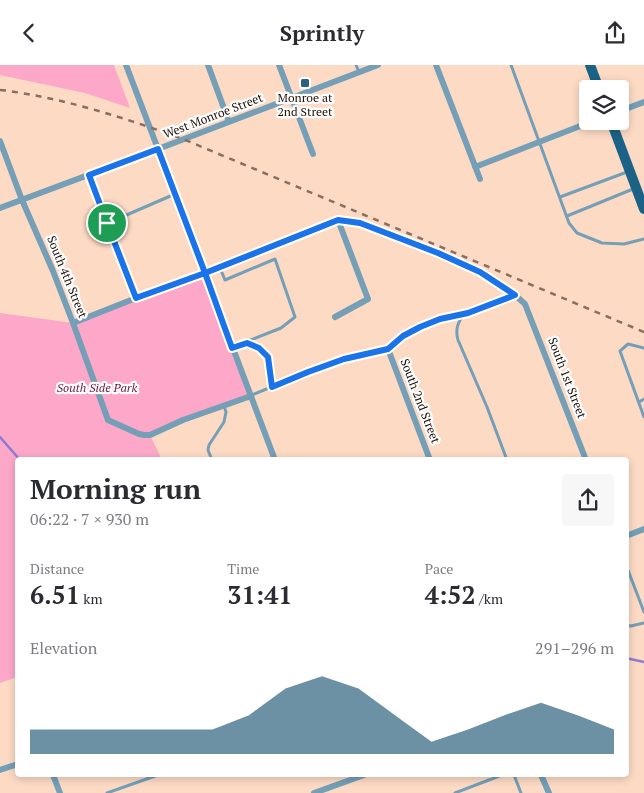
<!DOCTYPE html>
<meta charset="utf-8">
<style>
body{margin:0;font-family:"PT Serif",serif;background:#f7f7f7;color:#2b2b33;height:100vh;display:flex;flex-direction:column;font-size:19px;white-space:nowrap}
*{box-sizing:border-box;margin:0}
p{font-size:16px;color:#7c7c81}
.icon{flex:none;width:28px;height:28px;fill:none;stroke:currentColor;stroke-width:2;stroke-linecap:round;stroke-linejoin:round}
.map{position:relative;flex:1;overflow:hidden}
.sheet{position:absolute;left:15px;top:392px;width:614px;height:320px;display:flex;flex-direction:column;background:#fff;border-radius:5px;box-shadow:0 2px 8px #0003}
.sheet>*{flex:none}
.tools{position:absolute;left:579px;top:15px;display:grid;gap:10px}
.tools a{display:grid;place-items:center;width:50px;height:50px;border-radius:5px;background:#fff;box-shadow:0 2px 8px #0003;font-size:25px}
.pin{position:absolute;display:grid;place-items:center;width:42px;height:42px;color:#fff;margin:-21px;border:2px solid #fff;border-radius:50%;box-shadow:0 1px 5px #0007}
.round{display:grid;place-items:center;flex:none;width:52px;height:52px;border-radius:5px;background:#f7f7f7}
.head{display:flex;align-items:center;justify-content:space-between;height:85px;padding:0 15px}
h1{font-size:28px;font-weight:700;line-height:38px}
.metrics{display:grid;grid-template-columns:repeat(3,1fr);gap:8px;height:85px;padding:5px 15px}
.metrics div{display:grid;align-content:center}
.metrics b{font-size:25px;font-weight:700}
.metrics small{font-size:14px;font-weight:400}
.metrics p{font-size:14px}
.chart{height:140px;padding:10px 15px}
.chart p{display:flex;justify-content:space-between}
.chart svg{width:100%;height:90px;margin-top:5px;fill:#2e627e;opacity:.7}
header{display:flex;justify-content:space-between;align-items:center;height:65px;padding:0 15px;background:#fff;font-size:22px;font-weight:700}
.map>svg:first-child{display:block}
.green{fill:#fda8c9}
.lines{fill:none;stroke-linecap:round;stroke-linejoin:round}
.stream{stroke:#9079d1;stroke-width:2.5}
.service{stroke:#749fb7;stroke-width:3}
.minor{stroke:#749fb7;stroke-width:6}
.primary{stroke:#1a6386;stroke-width:10}
.rail{stroke:#886f60;stroke-width:2.5;stroke-dasharray:6 6;stroke-linecap:butt}
.route-casing{stroke:#fff;stroke-width:10}
.route{stroke:#1a73e8;stroke-width:6}
.poi-dot{fill:#2e627e;stroke:#fff;stroke-width:2}
.labels{text-anchor:middle;stroke-width:4.5;stroke-linejoin:round;paint-order:stroke}
.poi-label{font-size:12px;fill:#201107;stroke:#fff}
.street-label{font-size:12px;fill:#201107;stroke:#fff}
.park-label{font-size:12px;font-style:italic;fill:#6f1744;stroke:#fff}
</style>
<header><svg class="icon" aria-label="back" viewBox="0 0 24 24"><path d="M15 5l-7 7 7 7"/></svg>Sprintly<svg class="icon" aria-label="share" viewBox="0 0 24 24"><path d="M12 15V3M7 8l5-5 5 5M5 13v7h14v-7"/></svg></header>
<div class="map">
<svg width="644" height="728" viewBox="0 0 644 728">
<rect width="100%" height="100%" fill="#fddac4"/>
<path class="green" d="M0,0H114L130,43L85,28L0,10Z
M202,209L251,331L150,370L162,395H18L17,612L0,618V248L73,258Z"/>
<g class="lines">
<path class="stream" d="M0,372L20,395
M626,593L644,597"/>
<path class="service" d="M356,0L359,7
M511,0L569,158L577,168L602,178L624,179L644,174
M560,132L627,107
M567,151L633,124
M108,158L175,129
M220,203L225,215L275,194L295,252L281,263L233,282
M463,250C458,258 455,264 458,275L487,342L507,395
M247,278L259,283L268,292L272,322
M644,283L628,279L620,286L644,352
M252,330L308,307L344,294L388,284L403,271L420,262L440,254L468,248L515,230
M639,337L644,334
M212,395L208,385L209,380L224,357L226,347L224,341
M626,500L644,547
M626,560L631,561L644,558
M514,710L521,728
M107,728L158,710
M455,728L502,710"/>
<path class="minor" d="M126,0L158,84L275,395
M208,0L229,57
M279,0L313,89
M436,0L480,114
M620,46L644,37
M0,76L22,135L53,206L73,258L108,355L139,369L144,370H150L183,355L251,331
M475,102L593,56
M89,110L136,233
M0,143L158,84L378,0
M335,252L368,234L338,155
M73,258L136,233L205,208L338,155L360,157L438,188L480,207L515,230L525,239L586,395
M388,284L430,395
M626,471L644,464
M0,705L18,699
M53,710L60,728
M541,710L549,728
M314,728L364,710"/>
<path class="primary" d="M590,0L599,24
M611,56L644,144"/>
<path class="rail" d="M0,25C13,26 26,29 38,31C88,41 136,57 183,74L644,267"/>
</g>
<g class="lines">
<defs>
<path id="route" d="M107,158L136,233L205,208L232,283L247,278L259,283L268,292L272,322L308,307L344,294L388,284L403,271L420,262L440,254L468,248L515,230L480,207L438,188L360,158L338,155L205,208L158,84L89,110L107,158"/>
</defs>
<use href="#route" class="route-casing"/>
<use href="#route" class="route"/>
</g>
<rect class="poi-dot" x="300" y="13" width="10" height="10" rx="2.5"/>
<g class="labels">
<g class="poi-label">
<text x="305" y="37">Monroe at<tspan x="305" dy="14">2nd Street</tspan></text>
</g>
<g class="street-label">
<text transform="translate(213 51) rotate(-21)" y="4">West Monroe Street</text>
<text transform="translate(67 212) rotate(68)" y="4">South 4th Street</text>
<text transform="translate(567 313) rotate(69)" y="4">South 1st Street</text>
<text transform="translate(420 336) rotate(69)" y="4">South 2nd Street</text>
</g>
<g class="park-label">
<text x="97" y="327">South Side Park</text>
</g>
</g>
</svg>
<div class="tools">
<a><svg class="icon" aria-label="layers" viewBox="0 0 24 24"><path d="M12 4l9 5-9 5-9-5zM3 14l9 5 9-5"/></svg></a>
</div>
<div class="pin" style="left:107px;top:158px;background:#1e9e55"><svg class="icon" aria-label="arrive" viewBox="0 0 24 24"><path d="M6 21V4h12l-3 4 3 4H6"/></svg></div>
<section class="sheet">
<div class="head"><div><h1>Morning run</h1><p>06:22 · 7 × 930 m</p></div><a class="round"><svg class="icon" aria-label="share" viewBox="0 0 24 24"><path d="M12 15V3M7 8l5-5 5 5M5 13v7h14v-7"/></svg></a></div>
<div class="metrics">
<div><p>Distance</p><b>6.51<small> km</small></b></div>
<div><p>Time</p><b>31:41</b></div>
<div><p>Pace</p><b>4:52<small> /km</small></b></div>
</div>
<div class="chart"><p><span>Elevation</span>291–296 m</p>
<svg viewBox="0 0 160 44" preserveAspectRatio="none"><path d="M0 44V32L10 32L20 32L30 32L40 32L50 32L60 25L70 12L80 6L90 12L100 25L110 38L120 32L130 25L140 19L150 25L160 32V44z"/></svg>
</div>
</section>
</div>
